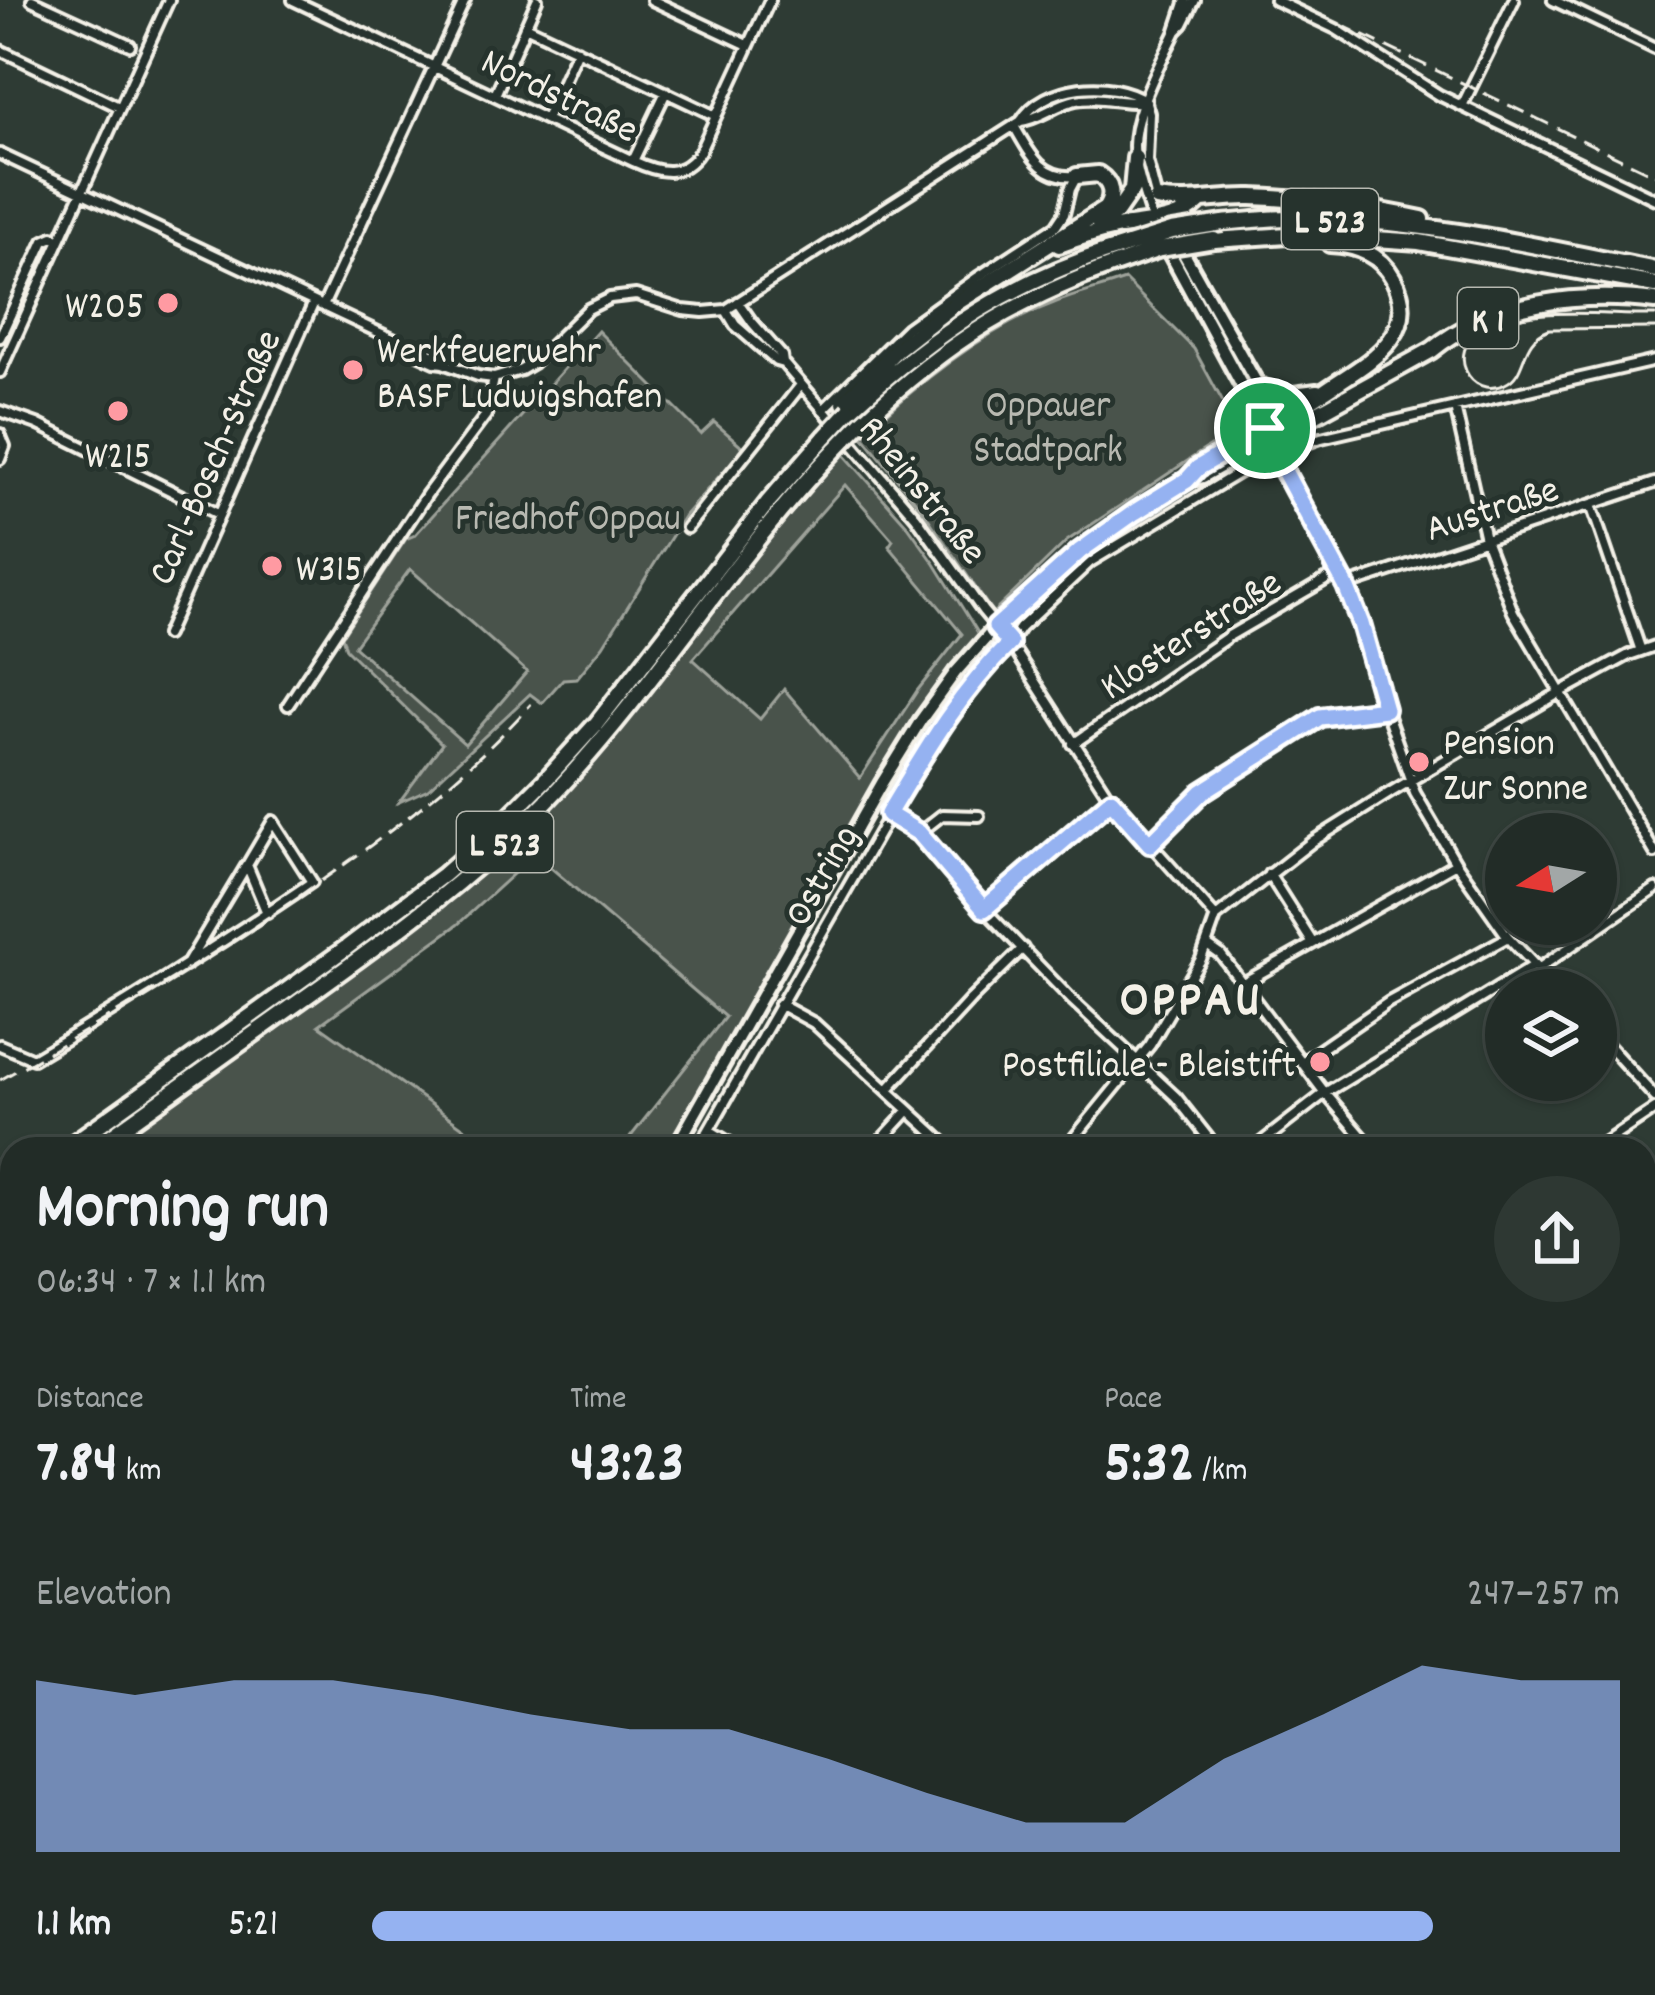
<!DOCTYPE html>
<meta charset="utf-8">
<style>
body{margin:0;font-family:Dekko,sans-serif;background:#2e3833;color:#f1f3f6;height:100vh;display:flex;flex-direction:column;font-size:45px;white-space:nowrap}
*{box-sizing:border-box;margin:0}
p{font-size:39px;color:#a2a7a7}
.icon{flex:none;width:66px;height:66px;fill:none;stroke:currentColor;stroke-width:2;stroke-linecap:round;stroke-linejoin:round}
.map{position:relative;flex:1;overflow:hidden}
.drawer{position:absolute;left:0px;top:1137px;width:1656px;height:858px;display:flex;flex-direction:column;background:#222c27;border-radius:36px 36px 0 0;box-shadow:0 3px 9px #0004,0 0 0 3px #3f4844}
.drawer>*{flex:none}
.needle{width:78px;rotate:259deg}
.controls{position:absolute;left:1485px;top:813px;display:grid;gap:24px}
.controls a{display:grid;place-items:center;width:132px;height:132px;border-radius:50%;background:#222c27;box-shadow:0 3px 9px #0004,0 0 0 3px #3f4844;font-size:60px}
.pin{position:absolute;display:grid;place-items:center;width:102px;height:102px;color:#fff;margin:-51px;border:6px solid #fff;border-radius:50%;box-shadow:0 3px 12px #0007}
.round{display:grid;place-items:center;flex:none;width:126px;height:126px;border-radius:63px;background:#2e3833}
.summary{display:flex;align-items:center;justify-content:space-between;height:204px;padding:0 36px}
h1{font-size:66px;font-weight:700;line-height:90px}
.stats{display:grid;grid-template-columns:repeat(3,1fr);gap:18px;height:204px;padding:12px 36px}
.stats div{display:grid;align-content:center}
.stats b{font-size:60px;font-weight:700}
.stats small{font-size:33px;font-weight:400}
.stats p{font-size:33px}
.chart{height:336px;padding:24px 36px}
.chart p{display:flex;justify-content:space-between}
.chart svg{width:100%;height:216px;margin-top:12px;fill:#95b2f1;opacity:.7}
ul{padding:0 36px;list-style:none;font-size:39px}
li{display:grid;grid-template-columns:192px 144px 1fr;align-items:center;height:90px}
li i{height:30px;border-radius:15px;background:#95b2f1}
.map>svg:first-child{display:block}
.green{fill:#48524c;stroke:#9ea29a;stroke-width:3;fill-rule:evenodd}
.water{fill:#6f7770;stroke:#a4a8a0;stroke-width:3}
.lines{fill:none;stroke-linecap:round;stroke-linejoin:round}
.street-casing{stroke:#f4f1e8;stroke-width:16}
.secondary-casing{stroke:#f4f1e8;stroke-width:20}
.highway-casing{stroke:#f4f1e8;stroke-width:22}
.street{stroke:#26332d;stroke-width:8}
.secondary{stroke:#26332d;stroke-width:10}
.highway{stroke:#26332d;stroke-width:14}
.tram{stroke:#f4f1e8;stroke-width:3}
.rail{stroke:#f4f1e8;stroke-width:3;stroke-dasharray:18 9;stroke-linecap:butt}
.highway-bridge-casing{stroke:#f4f1e8;stroke-width:22;stroke-linecap:butt}
.highway-bridge{stroke:#26332d;stroke-width:14}
.route-casing{stroke:#fff;stroke-width:24}
.route{stroke:#95b2f1;stroke-width:15}
.poi-dot{fill:#ff9aa2;stroke:#26332d;stroke-width:4.5}
.labels{text-anchor:middle;stroke-width:10;stroke-linejoin:round;paint-order:stroke}
.shield{fill:#26332d;stroke:#b6b8b0;stroke-width:3}
.shield-label{font-size:36px;font-weight:bold;fill:#f4f1e8}
.street-label{font-size:39px;fill:#f4f1e8;stroke:#26332d}
.poi-label{font-size:39px;fill:#f4f1e8;stroke:#26332d;text-anchor:start}
.park-label{font-size:39px;fill:#b8b9b1;stroke:#26332d}
.district-label{font-size:51px;font-weight:bold;letter-spacing:3px;fill:#f4f1e8;stroke:#26332d}
</style>
<div class="map">
<svg width="1655" height="1995" viewBox="0 0 1655 1995">
<rect width="100%" height="100%" fill="#2e3b34"/>
<filter id="ink" filterUnits="userSpaceOnUse"><feTurbulence type="fractalNoise" baseFrequency=".00833" numOctaves="2"/><feDisplacementMap in="SourceGraphic" scale="24" xChannelSelector="R" yChannelSelector="G"/><feConvolveMatrix kernelMatrix="1 2 1 2 8 2 1 2 1" color-interpolation-filters="sRGB"/></filter>
<g filter="url(#ink)">
<path class="green" d="M1125,280L1194,349L1237,428L1067,541L993,613L923,511L863,436C916,384 985,329 1054,303C1077,294 1102,288 1125,280Z
M598,331L701,434L714,422L744,448L685,515L603,646L577,678L563,679L542,703L530,694L428,789L399,802L442,744L346,649L342,636L406,539L415,535ZM410,569L527,672L465,744L354,646Z
M842,452L907,525L935,564L980,636L945,677L872,787L669,1149H621L725,1017L535,854L457,925L319,1025L494,1149H105C187,1090 268,1031 349,972C407,929 467,887 520,836C641,719 728,574 842,452ZM845,485L893,540L889,546L962,634L917,691L860,778L784,689L760,719L693,659Z
M12,1439V1601L5,1617L0,1645V1470Z
M746,1983H904L919,1995H777L776,1992Z
M989,1983H1161L1148,1995H999Z"/>
<path class="water" d="M0,1324L12,1339V1439L0,1470Z
M12,1601V1757L0,1746C0,1698 0,1645 12,1601Z"/>
<g class="lines">
<defs>
<path id="street" d="M32,0L130,45
M293,0L633,161C659,173 682,179 700,151L770,0
M652,0L748,45
M1275,0L1336,29L1439,95L1655,199
M1553,0L1655,49
M525,26L716,116
M1176,30L1186,0
M0,50L119,107
M495,95L537,0
M1146,103L1149,113L1147,161L1157,199
M1462,106L1514,0
M546,119L577,50
M1021,121C1040,119 1056,104 1076,100C1099,95 1121,104 1144,102
M0,154L395,340L413,352L435,362L443,363L478,376L494,378L521,370L533,363L588,309L610,298L636,295L683,310L703,312L726,310L1021,121C1044,83 1112,78 1146,101
M633,161L666,92
M1153,222C1146,201 1138,179 1135,157C1128,119 1160,65 1176,31L1183,24L1195,0
M738,302L752,322L782,356L783,363L838,427
M323,306L465,0
M726,310L735,325L776,361L783,363
M0,337L44,241L53,237L59,239
M408,345L428,352L442,361
M0,372L169,0
M1455,407L1485,539L1513,612L1655,853
M823,410L907,328L978,277L1056,226L1064,214L1070,189L1077,176C1041,180 1030,153 1014,126
M0,411L37,424L218,514
M0,434L5,446L0,459
M848,438L916,517L983,611L1010,643L1111,800L1216,917
M1278,453L1345,586L1361,624L1385,708L1415,793L1456,863L1508,937L1558,990
M1591,505L1641,651
M687,528L801,385
M1345,586L1655,483
M166,635L314,302
M288,705L427,494L486,415L494,379
M1073,744L1229,636L1339,572
M888,814L919,833L984,909L1071,999L1176,1097L1217,1149
M919,833L942,815L979,816
M1150,844L1202,792L1320,717L1385,708
M1269,874L1312,942
M984,909L1111,801
M1207,945L1221,955L1325,1093L1373,1149
M186,966L246,866
M1538,969L1655,889
M1243,983L1456,863
M779,1004L814,1023L951,1149
M1596,1032L1655,1097
M0,1045L33,1059C128,1002 221,944 312,882L273,821L247,865L267,913
M1302,1062L1389,1002L1508,937
M887,1090L971,999L1023,948
M709,1130L740,1149
M1076,1136L1087,1149
M698,1149L943,721L979,673L1010,643L1020,628L1090,562L1260,460L1321,438L1655,361
M873,1149L908,1111
M1065,1149L1150,1045L1201,959L1216,917L1313,841L1391,792L1559,693L1629,655L1655,646
M1253,1149L1325,1093L1535,965
M1595,1149L1655,1109
M1644,1245L1655,1238
M1644,1335L1655,1328
M1644,1431L1655,1424
M1644,1571L1655,1593
M1644,1722L1655,1716
M1644,1900L1655,1896
M363,1983L377,1995
M1250,1983L1267,1995
M1462,1983L1469,1995
M222,1995L229,1983
M416,1995L424,1983
M521,1995L528,1983
M691,1995L694,1983"/>
<path id="secondary" d="M1164,242L1275,447
M1178,243L1278,421V453
M1191,479L1203,477L1275,436
M675,1149L882,783L921,720L955,673L996,627L1080,551L1135,512L1187,480L1198,468L1278,421
M197,1995L203,1983"/>
<path id="highway" d="M1157,199C1189,205 1220,196 1252,197C1309,199 1366,207 1422,219
M1223,223C1245,221 1267,218 1288,218C1412,217 1534,245 1655,270
M1099,225L1116,213L1132,190L1135,158
M1214,240L1303,234L1419,242L1655,285
M1059,245C1078,238 1096,232 1116,228C1146,222 1176,225 1199,202
M1259,386L1286,396L1317,392
M844,403L896,350L955,304L1105,209C1114,196 1112,183 1098,174L1077,176
M850,410C934,333 1015,278 1125,246
M1278,421C1294,411 1310,401 1325,391C1364,364 1424,336 1393,278C1380,254 1355,245 1330,244
M862,422C949,340 1017,298 1131,259
M1278,435L1432,350C1492,301 1580,292 1655,301
M65,1149L346,948L443,875L497,828L547,778L596,724L769,501L825,437
M93,1149C162,1100 231,1050 300,1001C392,936 483,870 560,787C659,681 735,554 836,449
M0,1195L12,1187
M0,1215L12,1206"/>
</defs>
<use href="#street" class="street-casing"/>
<use href="#secondary" class="secondary-casing"/>
<use href="#highway" class="highway-casing"/>
<use href="#street" class="street"/>
<use href="#secondary" class="secondary"/>
<use href="#highway" class="highway"/>
<path class="tram" d="M1655,315C1603,316 1526,304 1480,331C1446,351 1469,401 1505,384C1529,373 1518,341 1549,329L1655,328"/>
<path class="rail" d="M1289,0L1655,175
M0,1080C112,1016 223,951 328,876C401,825 471,771 531,704
M11,1266L12,1267
M908,1983L923,1995"/>
<defs>
<path id="highway-bridge" d="M1125,246L1172,231L1223,223
M1131,259L1160,249L1214,240
M825,437L850,410
M836,449L862,422"/>
</defs>
<use href="#highway-bridge" class="highway-bridge-casing"/>
<use href="#highway-bridge" class="highway-bridge"/>
</g>
</g>
<g class="lines" filter="url(#ink)">
<defs>
<path id="route" d="M1265,428L1282,467L1346,586L1361,624L1385,709L1320,717L1202,792L1150,844L1111,800L984,909L919,833L888,814C925,752 959,693 1010,643L996,627L1080,551L1135,512L1187,480L1198,468Z"/>
</defs>
<use href="#route" class="route-casing"/>
<use href="#route" class="route"/>
</g>
<g class="poi-dot">
<circle cx="168" cy="303" r="12"/>
<circle cx="353" cy="370" r="12"/>
<circle cx="118" cy="411" r="12"/>
<circle cx="272" cy="566" r="12"/>
<circle cx="1419" cy="762" r="12"/>
<circle cx="1320" cy="1062" r="12"/>
</g>
<g class="labels">
<g class="shield">
<rect x="1282" y="189" width="96" height="60" rx="9"/>
<rect x="1458" y="288" width="60" height="60" rx="9"/>
<rect x="457" y="812" width="96" height="60" rx="9"/>
</g>
<g class="shield-label">
<text x="1330" y="232">L 523</text>
<text x="1488" y="331">K 1</text>
<text x="505" y="855">L 523</text>
</g>
<g class="street-label">
<text transform="translate(561 93) rotate(26)" y="14">Nordstraße</text>
<text transform="translate(212 456) rotate(-66)" y="14">Carl-Bosch-Straße</text>
<text transform="translate(925 488) rotate(51)" y="14">Rheinstraße</text>
<text transform="translate(1491 506) rotate(-18)" y="14">Austraße</text>
<text transform="translate(1189 632) rotate(-33)" y="14">Klosterstraße</text>
<text transform="translate(819 874) rotate(-60)" y="14">Ostring</text>
</g>
<g class="poi-label">
<text x="144" y="317" text-anchor="end">W205</text>
<text x="377" y="362">Werkfeuerwehr<tspan x="377" dy="45">BASF Ludwigshafen</tspan></text>
<text x="118" y="467" text-anchor="middle">W215</text>
<text x="296" y="580">W315</text>
<text x="1443" y="754">Pension<tspan x="1443" dy="45">Zur Sonne</tspan></text>
<text x="1296" y="1076" text-anchor="end">Postfiliale - Bleistift</text>
</g>
<g class="park-label">
<text x="1048" y="416">Oppauer<tspan x="1048" dy="45">Stadtpark</tspan></text>
<text x="568" y="529">Friedhof Oppau</text>
</g>
<g class="district-label">
<text x="1191" y="1014">OPPAU</text>
</g>
</g>
</svg>
<div class="controls">
<a><svg class="needle" viewBox="-14 -14 28 28"><path d="M0-13l5 13h-10z" fill="#e53935"/><path d="M0 13l5-13h-10z" fill="#a2a7a7"/></svg></a>
<a><svg class="icon" aria-label="layers" viewBox="0 0 24 24"><path d="M12 4l9 5-9 5-9-5zM3 14l9 5 9-5"/></svg></a>
</div>
<div class="pin" style="left:1265px;top:428px;background:#1e9e55"><svg class="icon" aria-label="arrive" viewBox="0 0 24 24"><path d="M6 21V4h12l-3 4 3 4H6"/></svg></div>
<section class="drawer">
<div class="summary"><div><h1>Morning run</h1><p>06:34 · 7 × 1.1 km</p></div><a class="round"><svg class="icon" aria-label="share" viewBox="0 0 24 24"><path d="M12 15V3M7 8l5-5 5 5M5 13v7h14v-7"/></svg></a></div>
<div class="stats">
<div><p>Distance</p><b>7.84<small> km</small></b></div>
<div><p>Time</p><b>43:23</b></div>
<div><p>Pace</p><b>5:32<small> /km</small></b></div>
</div>
<div class="chart"><p><span>Elevation</span>247–257 m</p>
<svg viewBox="0 0 160 44" preserveAspectRatio="none"><path d="M0 44V9L10 12L20 9L30 9L40 12L50 16L60 19L70 19L80 25L90 32L100 38L110 38L120 25L130 16L140 6L150 9L160 9V44z"/></svg>
</div>
<ul>
<li><b>1.1 km</b>5:21<i style="width:85%"></i></li>
</ul>
</section>
</div>
